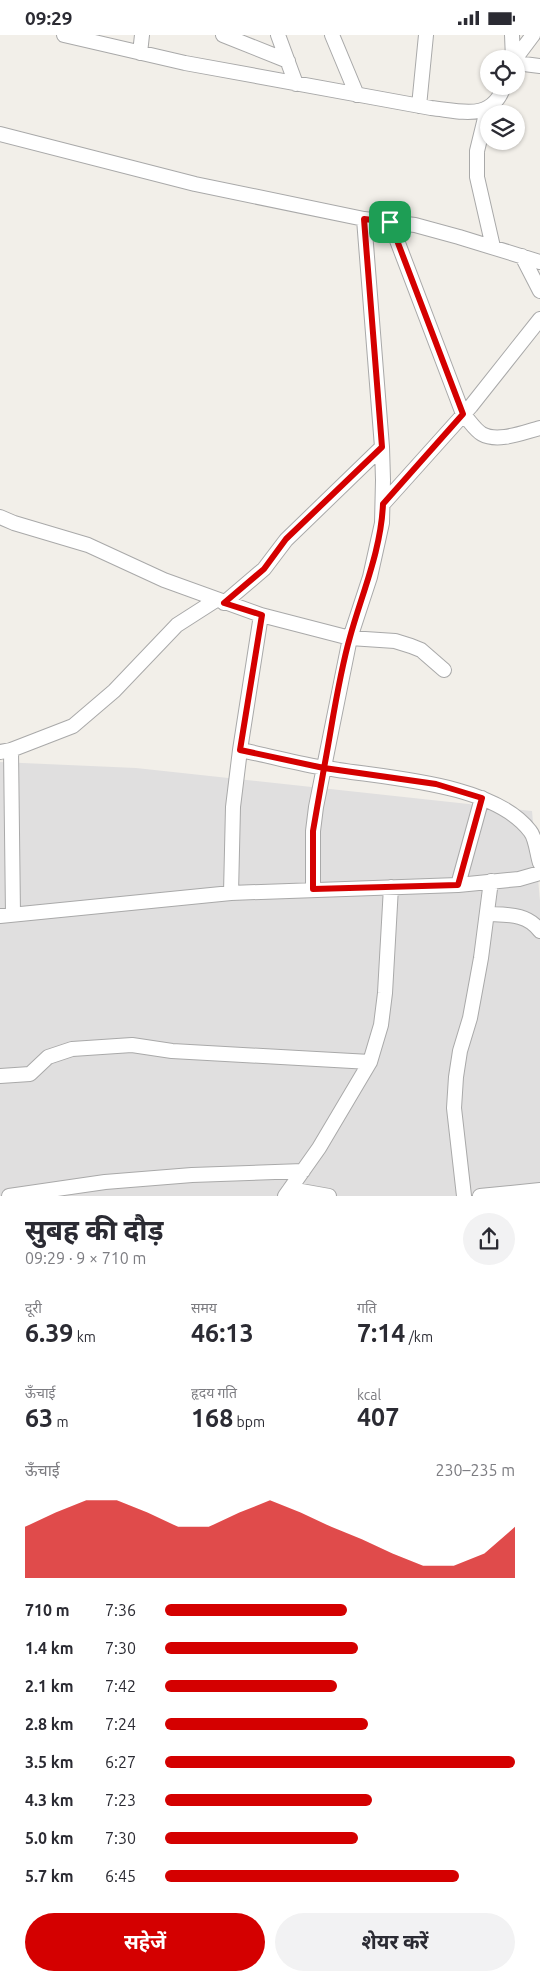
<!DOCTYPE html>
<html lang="hi">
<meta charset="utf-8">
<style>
body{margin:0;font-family:Ubuntu,"Noto Sans Devanagari",sans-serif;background:#f2f2f3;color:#2b2b33;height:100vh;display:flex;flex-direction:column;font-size:19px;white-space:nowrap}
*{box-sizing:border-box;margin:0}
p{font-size:16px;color:#7c7c81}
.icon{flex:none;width:28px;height:28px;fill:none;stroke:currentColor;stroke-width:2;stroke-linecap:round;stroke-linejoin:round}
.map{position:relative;height:1161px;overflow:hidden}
.details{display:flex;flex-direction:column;background:#fff;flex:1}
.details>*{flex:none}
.buttons{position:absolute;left:480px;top:15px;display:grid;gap:10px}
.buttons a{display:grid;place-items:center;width:45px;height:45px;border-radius:50%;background:#fff;box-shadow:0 1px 4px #0004;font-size:25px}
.pin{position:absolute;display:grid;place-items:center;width:42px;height:42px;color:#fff;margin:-21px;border-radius:10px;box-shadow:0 2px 8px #0006}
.round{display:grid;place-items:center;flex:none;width:52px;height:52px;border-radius:26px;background:#f2f2f3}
.overview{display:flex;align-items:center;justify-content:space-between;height:85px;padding:0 25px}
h1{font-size:28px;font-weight:700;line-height:38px}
.metrics{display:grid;grid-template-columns:repeat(3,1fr);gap:8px;height:85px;padding:5px 25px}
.metrics div{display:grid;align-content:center}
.metrics b{font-size:25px;font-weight:700}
.metrics small{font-size:14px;font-weight:400}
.metrics p{font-size:14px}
.chart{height:140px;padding:10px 25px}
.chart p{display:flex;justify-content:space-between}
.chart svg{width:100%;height:90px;margin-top:5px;fill:#d40000;opacity:.7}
.action{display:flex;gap:10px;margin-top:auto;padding:10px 25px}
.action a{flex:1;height:58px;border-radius:30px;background:#d40000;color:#fff;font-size:20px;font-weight:700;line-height:58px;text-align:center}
.action a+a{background:#f2f2f3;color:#2b2b33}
ul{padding:0 25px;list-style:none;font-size:16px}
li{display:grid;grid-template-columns:80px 60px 1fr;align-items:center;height:38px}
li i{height:12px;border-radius:6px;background:#d40000}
.status{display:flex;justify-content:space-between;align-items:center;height:35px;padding:0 25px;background:#fff;direction:ltr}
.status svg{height:14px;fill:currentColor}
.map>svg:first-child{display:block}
.residential{fill:#e0dfdf}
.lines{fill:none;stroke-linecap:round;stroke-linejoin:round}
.minor-casing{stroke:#a9a9a9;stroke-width:16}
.minor{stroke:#fff;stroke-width:14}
.route-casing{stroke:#fff;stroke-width:10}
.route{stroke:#d40000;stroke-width:6}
</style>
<div class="status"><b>09:29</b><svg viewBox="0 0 49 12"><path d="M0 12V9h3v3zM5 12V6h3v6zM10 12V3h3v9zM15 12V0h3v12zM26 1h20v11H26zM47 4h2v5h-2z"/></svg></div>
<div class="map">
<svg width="540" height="1161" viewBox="0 0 540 1161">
<rect width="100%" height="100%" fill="#f2efe9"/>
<path class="residential" d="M0,727L136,733L532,776L540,866V1161H0Z"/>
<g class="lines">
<defs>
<path id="minor" d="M64,0L185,28L431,73C461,76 492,87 504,51
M223,0L288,26
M278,0L296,49
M332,0L357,60
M512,0L513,24
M140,18L142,0
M515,24L533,0
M516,28L540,31
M419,71L426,0
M487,75L477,116V142L493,212
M0,99L195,149L364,184L415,190L459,202L540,227
M390,187L463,379C469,385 475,395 482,399C498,408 524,397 540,393
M522,221L540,256
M383,469L471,371L540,284
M0,482L14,488L88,510L164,545L261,580L350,603L395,606L411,611L421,615L444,635
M224,568L264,534L286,505L382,412
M11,715L13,879
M240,715C268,720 297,729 326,733C382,743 493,747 530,796C536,803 537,819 540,828
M0,717L11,715L73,691L114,656L177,590L216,565
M458,850L482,763
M313,854V796L316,772L350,603L370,542L382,488L383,445L382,412L364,184
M231,858L233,772L240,715L261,580
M487,879C507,880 527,878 540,896
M0,881L231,858L458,850L519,844L540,838
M0,1041L30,1039L48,1022L72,1014L132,1010L172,1016L370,1027
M290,1154L329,1161
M9,1161L105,1147L192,1140L303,1136
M285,1161L319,1113L370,1027L381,990L385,958L391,852
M464,1161L454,1073L456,1042L460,1016L470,983L481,923L491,846
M480,1161L540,1155"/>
</defs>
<use href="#minor" class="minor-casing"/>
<use href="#minor" class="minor"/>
</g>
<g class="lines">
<defs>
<path id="route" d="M390,187L364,184L382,412L286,504L264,534L224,568L262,580L240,715L324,733L313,796V854L458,850L482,763L436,749L324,733C332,691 338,644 350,602C362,558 381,516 383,469L463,379L390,187"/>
</defs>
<use href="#route" class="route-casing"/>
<use href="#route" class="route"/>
</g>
</svg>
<div class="buttons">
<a><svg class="icon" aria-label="locate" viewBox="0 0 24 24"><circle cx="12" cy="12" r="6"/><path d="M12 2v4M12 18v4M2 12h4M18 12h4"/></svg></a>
<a><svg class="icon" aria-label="layers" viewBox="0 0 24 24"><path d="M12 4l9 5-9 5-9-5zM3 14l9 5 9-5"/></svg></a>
</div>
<div class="pin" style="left:390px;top:187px;background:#1e9e55"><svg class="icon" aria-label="arrive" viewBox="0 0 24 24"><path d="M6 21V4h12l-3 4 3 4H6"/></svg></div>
</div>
<section class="details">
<div class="overview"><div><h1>सुबह की दौड़</h1><p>09:29 · 9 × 710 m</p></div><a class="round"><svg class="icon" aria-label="share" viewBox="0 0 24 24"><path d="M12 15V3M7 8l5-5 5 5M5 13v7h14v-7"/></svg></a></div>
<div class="metrics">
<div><p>दूरी</p><b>6.39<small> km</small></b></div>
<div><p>समय</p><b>46:13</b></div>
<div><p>गति</p><b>7:14<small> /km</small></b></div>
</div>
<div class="metrics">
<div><p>ऊँचाई</p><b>63<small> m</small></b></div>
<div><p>हृदय गति</p><b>168<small> bpm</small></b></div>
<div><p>kcal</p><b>407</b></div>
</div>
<div class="chart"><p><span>ऊँचाई</span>230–235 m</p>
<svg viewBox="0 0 160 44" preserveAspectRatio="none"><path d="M0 44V19L10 12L20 6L30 6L40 12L50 19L60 19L70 12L80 6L90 12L100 19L110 25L120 32L130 38L140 38L150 32L160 19V44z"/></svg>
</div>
<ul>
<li><b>710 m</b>7:36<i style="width:52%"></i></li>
<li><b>1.4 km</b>7:30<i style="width:55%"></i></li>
<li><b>2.1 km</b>7:42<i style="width:49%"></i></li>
<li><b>2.8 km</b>7:24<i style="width:58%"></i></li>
<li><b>3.5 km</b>6:27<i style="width:100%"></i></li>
<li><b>4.3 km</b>7:23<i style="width:59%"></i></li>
<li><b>5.0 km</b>7:30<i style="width:55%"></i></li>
<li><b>5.7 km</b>6:45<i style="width:84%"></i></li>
</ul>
<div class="action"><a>सहेजें</a><a>शेयर करें</a></div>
</section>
